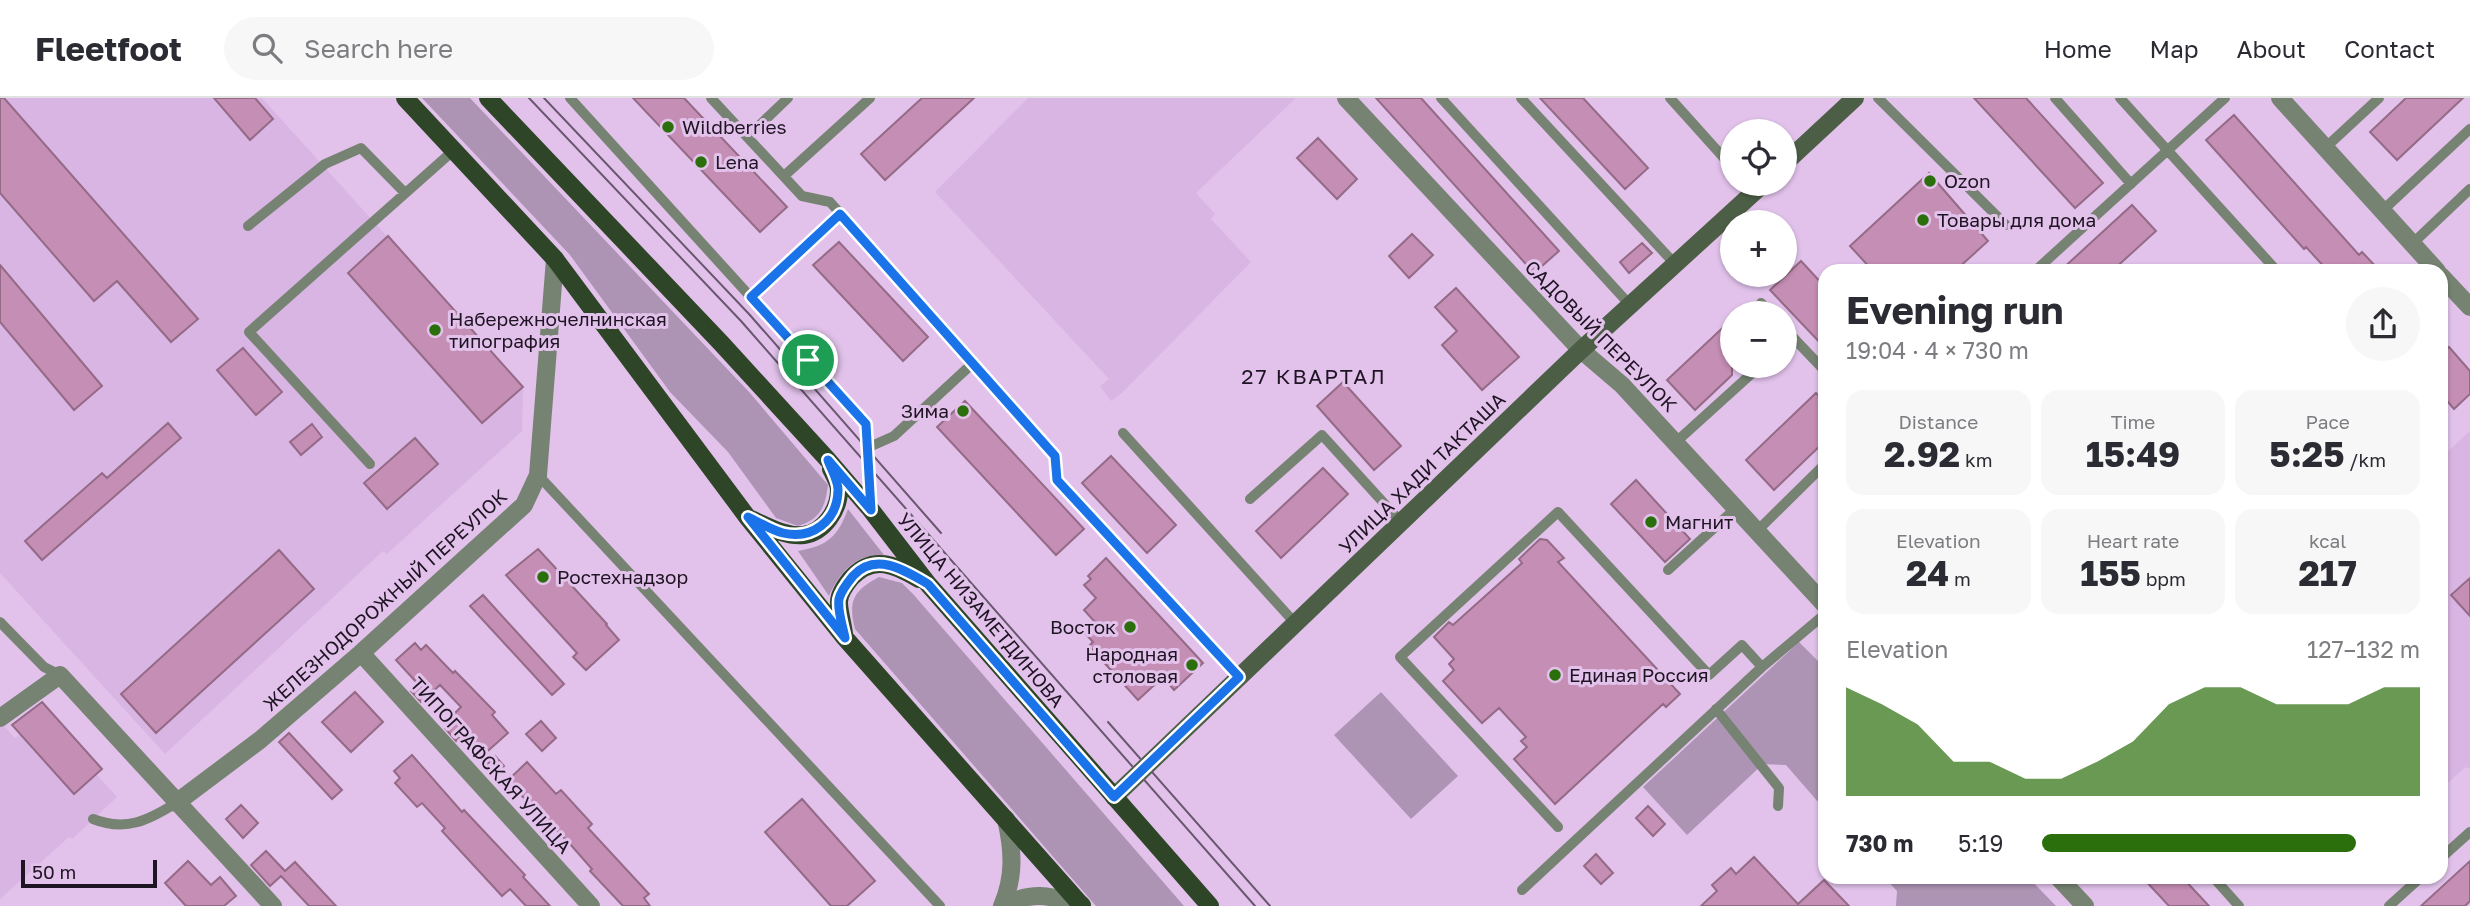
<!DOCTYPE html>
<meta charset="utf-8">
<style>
body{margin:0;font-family:"Golos Text",sans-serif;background:#f7f7f7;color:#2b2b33;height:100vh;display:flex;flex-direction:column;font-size:26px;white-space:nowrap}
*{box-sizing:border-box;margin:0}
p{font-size:23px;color:#7c7c81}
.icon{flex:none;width:38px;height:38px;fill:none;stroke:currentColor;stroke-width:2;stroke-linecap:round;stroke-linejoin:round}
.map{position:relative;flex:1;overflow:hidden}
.drawer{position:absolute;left:1818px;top:166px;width:630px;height:620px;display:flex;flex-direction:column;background:#fff;border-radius:21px;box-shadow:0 2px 5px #0004}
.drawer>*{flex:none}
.buttons{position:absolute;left:1720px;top:21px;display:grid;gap:14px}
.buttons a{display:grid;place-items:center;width:77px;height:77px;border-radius:50%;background:#fff;box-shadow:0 2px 5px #0004;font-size:35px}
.scale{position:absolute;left:21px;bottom:18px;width:136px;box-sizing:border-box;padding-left:7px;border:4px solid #1f1423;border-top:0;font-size:19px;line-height:24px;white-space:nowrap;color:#1f1423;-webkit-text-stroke:5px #e2c2eb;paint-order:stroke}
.pin{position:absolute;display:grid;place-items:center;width:60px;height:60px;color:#fff;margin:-30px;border:4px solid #fff;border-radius:50%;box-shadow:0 2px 7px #0007}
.round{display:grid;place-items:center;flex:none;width:74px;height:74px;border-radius:37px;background:#f7f7f7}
.head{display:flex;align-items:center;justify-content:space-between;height:119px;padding:0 28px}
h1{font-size:38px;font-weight:700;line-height:52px}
.stats{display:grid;grid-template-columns:repeat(3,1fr);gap:10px;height:119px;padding:7px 28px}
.stats div{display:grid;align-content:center;border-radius:18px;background:#f7f7f7;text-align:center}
.stats b{font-size:35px;font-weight:700}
.stats small{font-size:19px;font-weight:400}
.stats p{font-size:19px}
.chart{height:196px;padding:14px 28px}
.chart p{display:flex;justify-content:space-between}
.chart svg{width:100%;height:126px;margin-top:7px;fill:#2a6f0b;opacity:.7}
ul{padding:0 28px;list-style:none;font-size:23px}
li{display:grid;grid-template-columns:112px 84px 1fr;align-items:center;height:52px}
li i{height:18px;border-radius:9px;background:#2a6f0b}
header{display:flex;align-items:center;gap:42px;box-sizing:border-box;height:98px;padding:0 35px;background:#fff;border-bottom:2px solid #e1e1e2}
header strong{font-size:33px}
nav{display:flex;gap:38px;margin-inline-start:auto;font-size:24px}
.search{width:490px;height:63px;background:#f7f7f7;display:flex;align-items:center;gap:18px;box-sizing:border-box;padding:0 24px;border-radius:38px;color:#7c7c81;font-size:26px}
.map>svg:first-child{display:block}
.built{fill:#d9b5e3}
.green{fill:#ad94b4}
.building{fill:#c58eb4;stroke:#946a87;stroke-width:2}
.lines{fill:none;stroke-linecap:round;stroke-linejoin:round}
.lane{stroke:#768372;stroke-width:10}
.street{stroke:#768372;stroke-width:18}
.secondary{stroke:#4c5f46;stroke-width:18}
.primary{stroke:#2f4528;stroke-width:18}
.tram{stroke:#69566f;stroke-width:2}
.route-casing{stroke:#fff;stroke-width:14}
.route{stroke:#1a73e8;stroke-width:9}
.poi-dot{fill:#2a6f0b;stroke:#e2c2eb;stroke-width:2.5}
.labels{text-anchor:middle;stroke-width:6;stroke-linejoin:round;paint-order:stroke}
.poi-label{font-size:19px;fill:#1f1423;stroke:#e2c2eb;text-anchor:start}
.street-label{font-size:19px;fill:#1f1423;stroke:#e2c2eb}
.neighbourhood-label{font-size:21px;letter-spacing:2px;fill:#1f1423;stroke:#e2c2eb}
</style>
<header>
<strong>Fleetfoot</strong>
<div class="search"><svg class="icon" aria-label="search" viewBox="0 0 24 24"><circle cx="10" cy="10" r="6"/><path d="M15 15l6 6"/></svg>Search here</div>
<nav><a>Home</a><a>Map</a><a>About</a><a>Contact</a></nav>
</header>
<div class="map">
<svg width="2470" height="808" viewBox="0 0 2470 808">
<rect width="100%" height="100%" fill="#e2c2eb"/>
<path class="built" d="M7,0H262L523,289L522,333L387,456L383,453L165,656L0,475V7Z
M1028,0H1296L1196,95L1215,116L1211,121L1251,164L1122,295L1111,303L1100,288L1109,281L935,94Z
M2470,333V671L2466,669L2441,691V349L2447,354Z
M3,627L15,640L20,636L74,696L96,676L117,699L72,741L69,739L0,801V629Z"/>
<path class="green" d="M422,0H470L750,295L828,387C825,410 820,421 798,428L776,420L728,354L670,294L570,157Z
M848,411L884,457C856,456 840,473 829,498L798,453C828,448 838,438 848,411Z
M879,479L902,485L913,496L1184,808H1096L855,531C848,503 853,493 879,479Z
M1799,544L1825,570V712L1786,667L1763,666L1687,737L1643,689Z
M1381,594L1458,678L1411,721L1334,637Z
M1884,779H2028L2056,808H1896L1897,793Z"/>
<path class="building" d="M0,0H4L198,221L171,244L117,183L94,203L0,95Z
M214,0H255L273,21L250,42Z
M633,0H684L787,109L760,134Z
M922,0H974L885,82L861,56Z
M1376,0H1421L1559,153L1534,175Z
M1540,0H1583L1648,70L1625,91Z
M1974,0H2026L2103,85L2075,110Z
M2406,0H2463L2397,62L2370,34Z
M2234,17L2359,157L2362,154L2380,173H2328L2306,149L2304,151L2206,42Z
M1318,40L1357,81L1337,101L1297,60Z
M1929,75L1988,143L1955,173H1873L1850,148Z
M2132,107L2156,133L2112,173H2060Z
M1412,136L1433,157L1409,180L1389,158Z
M388,138L523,289L482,325L348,175Z
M839,144L928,239L903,263L813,167Z
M1642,145L1652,155L1629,175L1620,164Z
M1801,163L1825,189V250L1770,192Z
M0,167L102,288L74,312L0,224Z
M1456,190L1519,259L1482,292L1442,247L1457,233L1435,209Z
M1732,221V277L1695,312L1667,282Z
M2449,249L2470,273V296L2454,311L2441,296V256Z
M243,250L282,294L256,317L217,272Z
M1343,284L1401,348L1374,372L1317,308Z
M1816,295L1825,304V343L1774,392L1746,362Z
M965,303L1084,431L1056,457L937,329Z
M168,325L181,340L42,462L25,443L102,375L107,380Z
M312,326L322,339L301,357L290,344Z
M415,340L438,366L387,411L364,385Z
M1111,358L1176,427L1147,455L1082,385Z
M1323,370L1348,396L1281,460L1256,433Z
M1636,382L1690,441L1665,464L1611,406Z
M1540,441L1547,442L1564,460L1558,464L1680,596L1666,609L1663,606L1555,706L1514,661L1527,649L1521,643L1526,639L1499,610L1482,625L1443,583L1454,572L1449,566L1454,561L1434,539L1449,524L1453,527L1522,465L1519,461Z
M538,451L607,526L606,527L619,542L586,572L573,559L577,555L506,477Z
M279,452L314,491L156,635L121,596Z
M1106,460L1203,565L1174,592L1163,579L1138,602L1089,548L1093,544L1084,534L1095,524L1084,512L1096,500L1084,487L1091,481L1088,478Z
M2470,480V518L2451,497Z
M483,497L564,586L552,597L470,508Z
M415,545L421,552L426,547L453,575L455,573L495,614L492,617L508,635L481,659L461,638L456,643L445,630L454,622L451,619L461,609L440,587L421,604L411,593L418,586L396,562Z
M355,594L383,624L351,654L322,624Z
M42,604L102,671L74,696L12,627Z
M541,623L556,640L542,653L526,636Z
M289,635L342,692L332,701L279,644Z
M412,657L462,714L464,712L525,777L523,779L550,808H526L510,791L502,798L442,733L445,730L422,705L417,709L395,685L400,680L394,673Z
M495,658L504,668L493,679L484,669Z
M527,664L556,696L561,692L592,726L588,730L649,796L644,800L650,808H623L590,773L592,771L570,746L507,683Z
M802,701L875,783L847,808H831L765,734Z
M241,707L258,725L243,740L226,721Z
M1648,708L1665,726L1653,738L1636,720Z
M266,753L285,773L295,764L336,808H309L281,778L270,788L251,767Z
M1596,756L1613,775L1601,786L1584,768Z
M1754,759L1798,806L1824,782L1849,808H1701L1717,793L1712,787L1731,770L1736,776Z
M188,763L211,787L220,779L236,798L224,808H186L165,785Z
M2470,763V803L2465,808H2421Z
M2142,779H2182L2209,808H2169Z"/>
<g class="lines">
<path class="lane" d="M570,0L866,326L871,409
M711,0L802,98L830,104L1055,358L1057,382L1239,579
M1441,0L1630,207
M1521,0L1675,166
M1670,0L1732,69
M1878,0L2006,127
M2055,0L2131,86
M2120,0L2277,173
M747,39L788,0
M2325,50L2379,0
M784,78L870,0
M2382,113L2470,31
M248,128L325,66L361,50L405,95
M2412,146L2470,91
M2035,173L2225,0
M751,199L840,116
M1761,205L1771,215
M1785,231L1825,273
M1123,335L1295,525
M1676,344L1760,268
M867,350L894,338L973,265
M370,366L249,234L454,52
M538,377L940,808
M1250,401L1322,337L1401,424
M1757,433L1825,366
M1668,472L1736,410
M0,524L44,569L60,577
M1716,611L1779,690L1778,708
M93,721C126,734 149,722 176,705
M1558,729L1400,559L1558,414L1709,577L1742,547L1762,569
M2441,760L2470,734
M2213,779L2239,808
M1522,792L1762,569L1825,516
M2389,808L2421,779"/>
<path class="street" d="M1346,0L1581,252L1622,287L1825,507
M2280,0L2437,173
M2441,178L2470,209
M361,555L591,808
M0,620L60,577L273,808
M176,705L260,642L361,555L524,407L538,377L555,161
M2058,779L2085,808
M1002,808C1015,778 1013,752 1006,721
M1003,808C1034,792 1050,798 1082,807"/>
<path class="secondary" d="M1785,65L1855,0
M1114,699L1581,252L1763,86"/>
<path class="primary" d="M405,0L555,161L748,420L845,540L1082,808
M488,0L721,245L828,362L871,412L928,486L1210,808
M751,421C767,428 785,439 804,437C824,434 839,412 839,392C839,386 834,377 831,371
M844,536C843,526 839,514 839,504C839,496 846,486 851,480C873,456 896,467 919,481"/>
<path class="tram" d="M529,0L741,223L1255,808
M544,0L749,216L941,435
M1108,624L1270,808"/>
</g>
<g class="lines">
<defs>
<path id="route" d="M840,116L1055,358L1057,382L1239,579L1114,699L928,486C906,473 876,453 853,478C848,484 841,493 839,501C837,512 843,529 845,540L748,419C759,424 771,432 783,435C812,442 837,423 838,393C839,384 831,371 828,362L871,412L866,326L751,199Z"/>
</defs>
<use href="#route" class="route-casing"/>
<use href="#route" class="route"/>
</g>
<g class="poi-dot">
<circle cx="668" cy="29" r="7"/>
<circle cx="701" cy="64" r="7"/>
<circle cx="1930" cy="83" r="7"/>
<circle cx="1923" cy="122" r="7"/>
<circle cx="435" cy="232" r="7"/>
<circle cx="963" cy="313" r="7"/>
<circle cx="1651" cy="424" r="7"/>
<circle cx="543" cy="479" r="7"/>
<circle cx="1130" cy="529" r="7"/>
<circle cx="1192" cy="567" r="7"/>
<circle cx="1555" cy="577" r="7"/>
</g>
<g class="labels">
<g class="poi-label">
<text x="682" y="36">Wildberries</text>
<text x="715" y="71">Lena</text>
<text x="1944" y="90">Ozon</text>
<text x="1937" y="129">Товары для дома</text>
<text x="449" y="228">Набережночелнинская<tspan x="449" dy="22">типография</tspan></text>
<text x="949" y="320" text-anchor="end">Зима</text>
<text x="1665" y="431">Магнит</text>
<text x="557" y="486">Ростехнадзор</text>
<text x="1116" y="536" text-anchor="end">Восток</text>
<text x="1178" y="563" text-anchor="end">Народная<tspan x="1178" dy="22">столовая</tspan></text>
<text x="1569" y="584">Единая Россия</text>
</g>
<g class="street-label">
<text transform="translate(1601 238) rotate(45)" y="7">САДОВЫЙ ПЕРЕУЛОК</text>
<text transform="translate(1422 375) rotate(-44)" y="7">УЛИЦА ХАДИ ТАКТАША</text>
<text transform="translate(385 502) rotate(-42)" y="7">ЖЕЛЕЗНОДОРОЖНЫЙ ПЕРЕУЛОК</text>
<text transform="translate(981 512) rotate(50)" y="7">УЛИЦА НИЗАМЕТДИНОВА</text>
<text transform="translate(491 667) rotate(48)" y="7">ТИПОГРАФСКАЯ УЛИЦА</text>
</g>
<g class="neighbourhood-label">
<text x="1314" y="286">27 КВАРТАЛ</text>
</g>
</g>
</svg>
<div class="buttons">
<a><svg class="icon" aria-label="locate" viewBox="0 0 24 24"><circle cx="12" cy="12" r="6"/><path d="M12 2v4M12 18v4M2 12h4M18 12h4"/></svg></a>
<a>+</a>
<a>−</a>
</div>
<div class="scale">50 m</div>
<div class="pin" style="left:808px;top:262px;background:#1e9e55"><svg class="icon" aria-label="arrive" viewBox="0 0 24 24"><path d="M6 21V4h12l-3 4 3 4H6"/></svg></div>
<section class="drawer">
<div class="head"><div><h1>Evening run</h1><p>19:04 · 4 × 730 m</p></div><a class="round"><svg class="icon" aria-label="share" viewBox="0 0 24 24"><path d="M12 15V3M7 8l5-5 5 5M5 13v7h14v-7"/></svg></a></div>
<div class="stats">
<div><p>Distance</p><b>2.92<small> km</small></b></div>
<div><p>Time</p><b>15:49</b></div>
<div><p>Pace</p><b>5:25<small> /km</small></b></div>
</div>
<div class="stats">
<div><p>Elevation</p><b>24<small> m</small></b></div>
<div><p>Heart rate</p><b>155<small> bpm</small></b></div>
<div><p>kcal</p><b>217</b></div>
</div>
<div class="chart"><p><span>Elevation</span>127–132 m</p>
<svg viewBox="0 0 160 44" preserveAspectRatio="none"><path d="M0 44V6L10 12L20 19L30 32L40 32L50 38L60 38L70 32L80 25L90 12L100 6L110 6L120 12L130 12L140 12L150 6L160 6V44z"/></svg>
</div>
<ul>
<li><b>730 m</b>5:19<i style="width:83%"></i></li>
</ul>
</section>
</div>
